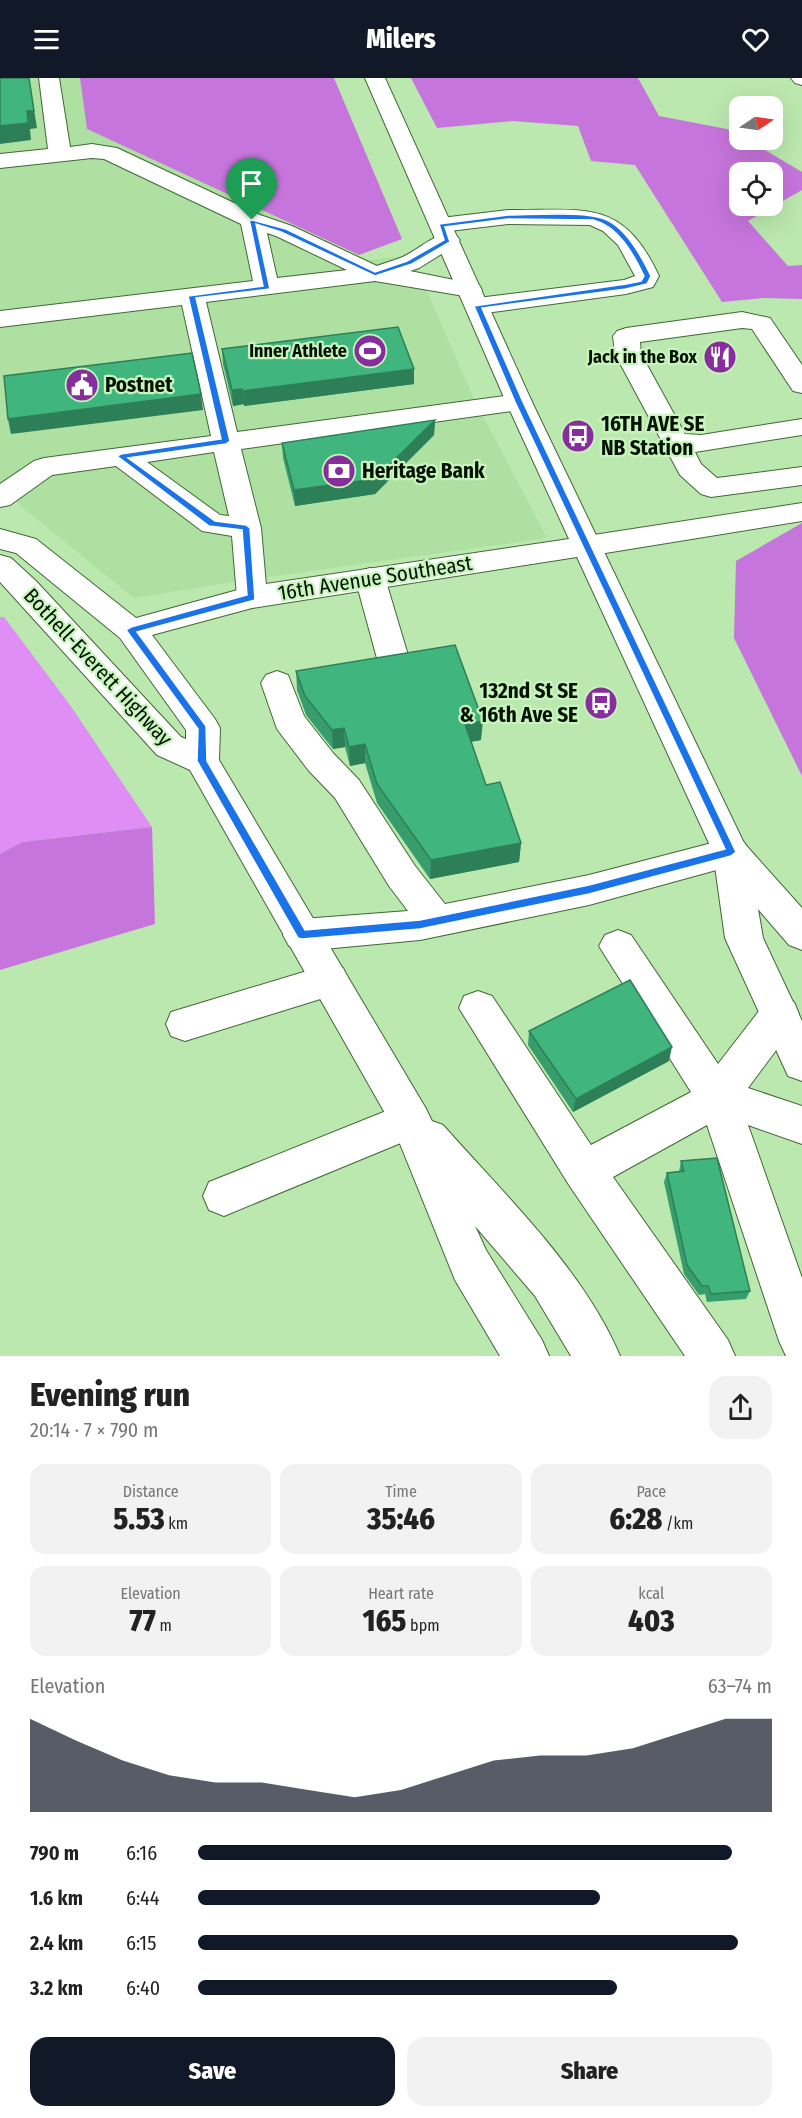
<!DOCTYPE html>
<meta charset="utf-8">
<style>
body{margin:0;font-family:"Fira Sans Condensed",sans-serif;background:#f2f2f2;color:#222;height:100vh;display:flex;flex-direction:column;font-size:22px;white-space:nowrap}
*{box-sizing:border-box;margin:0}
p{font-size:20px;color:#767676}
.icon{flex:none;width:33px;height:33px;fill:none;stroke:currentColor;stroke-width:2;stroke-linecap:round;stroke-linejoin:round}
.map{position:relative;height:1278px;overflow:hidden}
.details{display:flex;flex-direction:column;background:#fff;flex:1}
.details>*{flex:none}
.needle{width:39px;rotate:77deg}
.tools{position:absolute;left:729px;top:18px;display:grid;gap:12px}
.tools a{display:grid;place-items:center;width:54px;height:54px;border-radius:12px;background:#fff;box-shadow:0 6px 24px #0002;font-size:30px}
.pin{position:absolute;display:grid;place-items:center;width:51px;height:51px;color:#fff;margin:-62px -26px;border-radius:50% 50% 50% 0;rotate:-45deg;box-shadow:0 0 6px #0007}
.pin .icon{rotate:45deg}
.round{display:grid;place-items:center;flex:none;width:63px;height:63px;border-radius:18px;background:#f2f2f2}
.summary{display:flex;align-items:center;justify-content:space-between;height:102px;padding:0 30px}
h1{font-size:33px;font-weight:800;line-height:45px}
.figures{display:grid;grid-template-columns:repeat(3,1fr);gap:9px;height:102px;padding:6px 30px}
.figures div{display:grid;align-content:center;border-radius:15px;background:#f2f2f2;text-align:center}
.figures b{font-size:30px;font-weight:800}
.figures small{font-size:16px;font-weight:400}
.figures p{font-size:16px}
.chart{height:168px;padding:12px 30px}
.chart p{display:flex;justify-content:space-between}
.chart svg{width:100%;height:108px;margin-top:6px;fill:#111827;opacity:.7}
.button{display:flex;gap:12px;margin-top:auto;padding:12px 30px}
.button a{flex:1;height:69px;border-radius:18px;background:#111827;color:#fff;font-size:24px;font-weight:800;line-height:69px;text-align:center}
.button a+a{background:#f2f2f2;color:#222}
ul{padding:0 30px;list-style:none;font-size:20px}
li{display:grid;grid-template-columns:96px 72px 1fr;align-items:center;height:45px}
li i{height:15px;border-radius:8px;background:#111827}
header{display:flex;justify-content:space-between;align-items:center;height:78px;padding:0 30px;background:#111827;color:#fff;font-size:27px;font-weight:800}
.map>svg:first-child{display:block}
.built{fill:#aee0a1}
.green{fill:#de8ef4}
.forest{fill:#c675dc;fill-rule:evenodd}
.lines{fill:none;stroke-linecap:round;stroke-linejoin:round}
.minor-casing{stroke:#416835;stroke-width:2}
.major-casing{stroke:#416835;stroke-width:2}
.minor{fill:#fff;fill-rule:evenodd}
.major{fill:#fff;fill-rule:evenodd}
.wall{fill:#379d6c}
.shaded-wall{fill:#2d7f58}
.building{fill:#40b67e;stroke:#2d7f58;stroke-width:1.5}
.route{fill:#1a73e8;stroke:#fff;stroke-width:1.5;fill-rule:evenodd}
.labels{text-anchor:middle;stroke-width:4.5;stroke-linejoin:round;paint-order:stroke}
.far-poi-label{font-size:18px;font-weight:bold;fill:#031101;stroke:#c8f5bb;text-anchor:end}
.poi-label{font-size:21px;font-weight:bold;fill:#031101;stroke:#c8f5bb;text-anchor:start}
.street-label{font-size:21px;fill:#031101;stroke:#c8f5bb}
</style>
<header><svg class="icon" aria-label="menu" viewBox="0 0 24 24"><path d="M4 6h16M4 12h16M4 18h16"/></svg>Milers<svg class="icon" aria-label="heart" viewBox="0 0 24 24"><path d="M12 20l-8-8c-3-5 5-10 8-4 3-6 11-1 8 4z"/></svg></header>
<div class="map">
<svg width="802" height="1278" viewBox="0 0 802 1278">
<rect width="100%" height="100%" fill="#bbe8af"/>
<path class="built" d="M0,0H80L87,51L369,182L411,177L474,321L547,460L239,503L134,520L0,411Z"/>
<path class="green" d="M0,539H4L70,627L152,749L22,764L0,776Z"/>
<path class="forest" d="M80,0H334L402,161L359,177L87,51Z
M411,0H638L659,38L732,52L739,56L740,62H748L802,94V112L748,143L788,188L802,187V221L765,220L722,224L635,87L591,83L578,48L513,43L437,50ZM772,94V128H740V94Z
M802,445V698L734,560L736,483Z
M152,749L155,846L0,892V776L22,764Z"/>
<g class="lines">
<defs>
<path id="minor" d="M39,0H59L70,69L92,66L117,70L260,137L292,148L377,188C384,185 393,183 400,180C419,173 435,152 456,157L460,162L456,167L419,190L410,193L479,207L482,212L479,217L470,219L375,203L206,224L237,354L519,316L529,318L532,324L529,330L519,332L241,371L261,450L267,519L263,526L252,530L241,526L237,519L232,458L202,453L116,388L52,397L10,427L0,429V406L34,383L44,380L211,358L182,227L0,249V233L253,203L241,146L104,81L92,80L0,90V76L48,71ZM267,155L276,158L347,192L277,200ZM214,374L229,438L220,437L147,384Z
M791,0H802V7L795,5Z
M508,132C584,133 622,119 659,198L653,209L626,216L478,236L469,233L465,228L469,223L478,220L624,202L635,198L618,167L603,153L590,147L508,146L441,154L433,152L429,147L433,142L441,140Z
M742,234L770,240L802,287V315L793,313L752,251L742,250L640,264L641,276L685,356L701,357L802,341V357L695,374L701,386L717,400L802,389V407L711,419L701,416L680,397L615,276L613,258L617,253L626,250Z
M802,425V443L587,478L577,475L572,468L577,461L587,458Z
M370,490L381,493L385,500L410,584L405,592L394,595L383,592L378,584L355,500L359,493Z
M277,593L288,597L304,638L333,675L359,702L415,788L445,826L589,797L731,760L744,764L749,774L744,784L731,788L589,827L420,862L302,873L289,868L283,857L289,846L302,841L408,833L389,808L335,720L309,693L277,651L261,605L266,597Z
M618,852L631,857L718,986L766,924L780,919L794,924L799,936L794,948L748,1010L802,1028V1066L748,1047L802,1200V1278H786L779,1263L707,1047L613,1099L728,1262L735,1278H685L569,1107L459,930L464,918L478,913L492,918L591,1067L691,1014L599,868L605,857Z
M330,886L343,890L349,902L343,914L185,963L171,958L166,946L171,934Z
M411,1023L425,1029L431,1042L425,1055L224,1138L209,1132L203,1118L209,1104Z"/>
<path id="major" d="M365,0H385L532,324L744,765L802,830V872L789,867L758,831L763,860L802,943V1003L788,998L725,860L713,774L577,479L252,530L152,557L215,641L220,650L219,682L425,1029L432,1043L443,1047C504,1116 584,1192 620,1278H571L535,1218L475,1148L486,1172L542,1262L549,1278H500L455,1202L394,1051L190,692L157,677L0,504V477L11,480L36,503L181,659L186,661V652L120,560L16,475L0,471V451L36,461L136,540L252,508L569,461L506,324Z"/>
</defs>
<use href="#minor" class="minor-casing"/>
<use href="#major" class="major-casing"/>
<use href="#minor" class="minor"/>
<use href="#major" class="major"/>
</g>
<path class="wall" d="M222,271L414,306L244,328V326L233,328L223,286Z
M435,342L434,357L375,416L295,428L283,380L282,365Z
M296,593L481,662L471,664L486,707L521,765L519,784L430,801L377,725L365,685L350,688L345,669L333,671L306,637L297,612Z
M529,953L669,983L573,1034L528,967Z
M681,1083L750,1213L746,1221L707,1224L705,1216L699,1217L684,1196L664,1104L667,1095L679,1094Z"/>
<path class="shaded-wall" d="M29,0L37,50L30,51L31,62L0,66V48L27,33Z
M414,291V306L244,328L243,313Z
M242,311L244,326L233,328L232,312Z
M201,316L203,332L11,356L8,341Z
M435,342L434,357L375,416L295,428L294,412Z
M483,643L481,662L464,665L465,646Z
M344,650L345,669L333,671L332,652Z
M365,666V685L350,688L349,669Z
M521,765L519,784L430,801L431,782Z
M672,969L669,983L573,1034L576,1021Z"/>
<path class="building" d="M0,0H29L34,33H27L28,45L0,48Z
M398,249L414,291L243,313L242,311L232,312L222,271Z
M192,275L201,316L8,341L4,298Z
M435,342L375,401L294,412L282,365Z
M455,567L483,643L465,646L486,707L500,704L521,765L431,782L377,706L365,666L349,669L344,650L332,652L305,618L296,593Z
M630,902L672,969L576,1021L529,953Z
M717,1080L750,1213L711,1216L708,1208H702L687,1187L667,1095L684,1093L681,1083Z"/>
<path class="route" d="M508,137C532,137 591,132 609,143C628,153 642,179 651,198L647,206L626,211L482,230L523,324L736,774L731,778L589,816L420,851L302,861L298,860L197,683L198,651L126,552L131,549L247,517L242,452L209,448L117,378L121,376L221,361L188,218L263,208L249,141L286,151L375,194L407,183L444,162L439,146ZM508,141L593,142C618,148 633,175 644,198L641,203L626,206L474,228L515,324L725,771L589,807L420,842L305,852L207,683L206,648L137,554L255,522L250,450L246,447L215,443L128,380L226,366L230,363L196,220L270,211L256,146L281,154L375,198L412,186L450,164L445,149Z"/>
<defs>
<symbol id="stadium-disc" viewBox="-11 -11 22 22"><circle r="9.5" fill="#862f9c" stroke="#c8f5bb"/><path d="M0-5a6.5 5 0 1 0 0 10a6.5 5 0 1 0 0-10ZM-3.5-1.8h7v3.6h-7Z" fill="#fff"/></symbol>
<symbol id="restaurant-disc" viewBox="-11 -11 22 22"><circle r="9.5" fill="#862f9c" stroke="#c8f5bb"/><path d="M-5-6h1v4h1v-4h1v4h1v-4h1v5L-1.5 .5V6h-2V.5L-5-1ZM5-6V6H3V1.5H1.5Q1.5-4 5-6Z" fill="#fff"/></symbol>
<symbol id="civic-disc" viewBox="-11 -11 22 22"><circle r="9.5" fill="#862f9c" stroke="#c8f5bb"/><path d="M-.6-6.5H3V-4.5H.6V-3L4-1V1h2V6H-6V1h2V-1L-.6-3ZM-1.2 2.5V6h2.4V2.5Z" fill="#fff"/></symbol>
<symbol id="bus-disc" viewBox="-11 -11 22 22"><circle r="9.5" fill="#862f9c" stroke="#c8f5bb"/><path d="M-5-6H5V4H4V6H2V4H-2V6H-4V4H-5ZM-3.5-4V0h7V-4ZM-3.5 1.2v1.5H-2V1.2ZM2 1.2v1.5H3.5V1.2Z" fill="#fff"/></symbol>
<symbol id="bank-disc" viewBox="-11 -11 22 22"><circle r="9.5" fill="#862f9c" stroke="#c8f5bb"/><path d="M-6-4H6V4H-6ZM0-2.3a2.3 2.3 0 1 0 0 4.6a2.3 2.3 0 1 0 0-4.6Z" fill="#fff"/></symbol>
</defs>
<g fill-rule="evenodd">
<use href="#stadium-disc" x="351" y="254" width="38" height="38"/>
<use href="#restaurant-disc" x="701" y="260" width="38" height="38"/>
<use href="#civic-disc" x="63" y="288" width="38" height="38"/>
<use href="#bus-disc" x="559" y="339" width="38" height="38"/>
<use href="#bank-disc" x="320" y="374" width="38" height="38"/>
<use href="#bus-disc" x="582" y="606" width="38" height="38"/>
</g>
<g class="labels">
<g class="far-poi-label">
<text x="347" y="279">Inner Athlete</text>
<text x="697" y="285">Jack in the Box</text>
</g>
<g class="poi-label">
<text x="105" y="314">Postnet</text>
<text x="601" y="353">16TH AVE SE<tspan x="601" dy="24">NB Station</tspan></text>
<text x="362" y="400">Heritage Bank</text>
<text x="578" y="620" text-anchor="end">132nd St SE<tspan x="578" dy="24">&amp; 16th Ave SE</tspan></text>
</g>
<g class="street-label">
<text transform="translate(375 500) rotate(-9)" y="7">16th Avenue Southeast</text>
<text transform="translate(98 589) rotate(47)" y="7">Bothell-Everett Highway</text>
</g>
</g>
</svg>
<div class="tools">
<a><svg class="needle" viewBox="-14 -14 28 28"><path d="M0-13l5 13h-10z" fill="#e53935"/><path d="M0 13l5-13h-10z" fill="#767676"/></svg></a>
<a><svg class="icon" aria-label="locate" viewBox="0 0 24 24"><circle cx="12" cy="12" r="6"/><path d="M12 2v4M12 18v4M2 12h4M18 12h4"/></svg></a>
</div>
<div class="pin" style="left:252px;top:142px;background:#1e9e55"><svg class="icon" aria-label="arrive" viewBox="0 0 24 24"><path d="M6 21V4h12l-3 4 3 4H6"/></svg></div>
</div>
<section class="details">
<div class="summary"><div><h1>Evening run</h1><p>20:14 · 7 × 790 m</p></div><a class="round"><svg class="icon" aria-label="share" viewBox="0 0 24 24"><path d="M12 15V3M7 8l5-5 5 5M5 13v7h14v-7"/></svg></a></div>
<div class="figures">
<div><p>Distance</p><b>5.53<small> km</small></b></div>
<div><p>Time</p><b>35:46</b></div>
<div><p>Pace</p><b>6:28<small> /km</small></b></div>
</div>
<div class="figures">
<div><p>Elevation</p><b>77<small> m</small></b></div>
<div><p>Heart rate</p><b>165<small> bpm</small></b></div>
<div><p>kcal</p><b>403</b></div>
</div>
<div class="chart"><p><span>Elevation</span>63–74 m</p>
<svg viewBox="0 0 160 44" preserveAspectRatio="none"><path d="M0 44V6L10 15L20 23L30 29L40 32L50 32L60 35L70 38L80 35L90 29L100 23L110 21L120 21L130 18L140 12L150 6L160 6V44z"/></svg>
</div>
<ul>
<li><b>790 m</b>6:16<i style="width:93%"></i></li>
<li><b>1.6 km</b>6:44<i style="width:70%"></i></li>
<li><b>2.4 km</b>6:15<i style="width:94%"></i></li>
<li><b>3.2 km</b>6:40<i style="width:73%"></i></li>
</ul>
<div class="button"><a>Save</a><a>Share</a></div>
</section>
